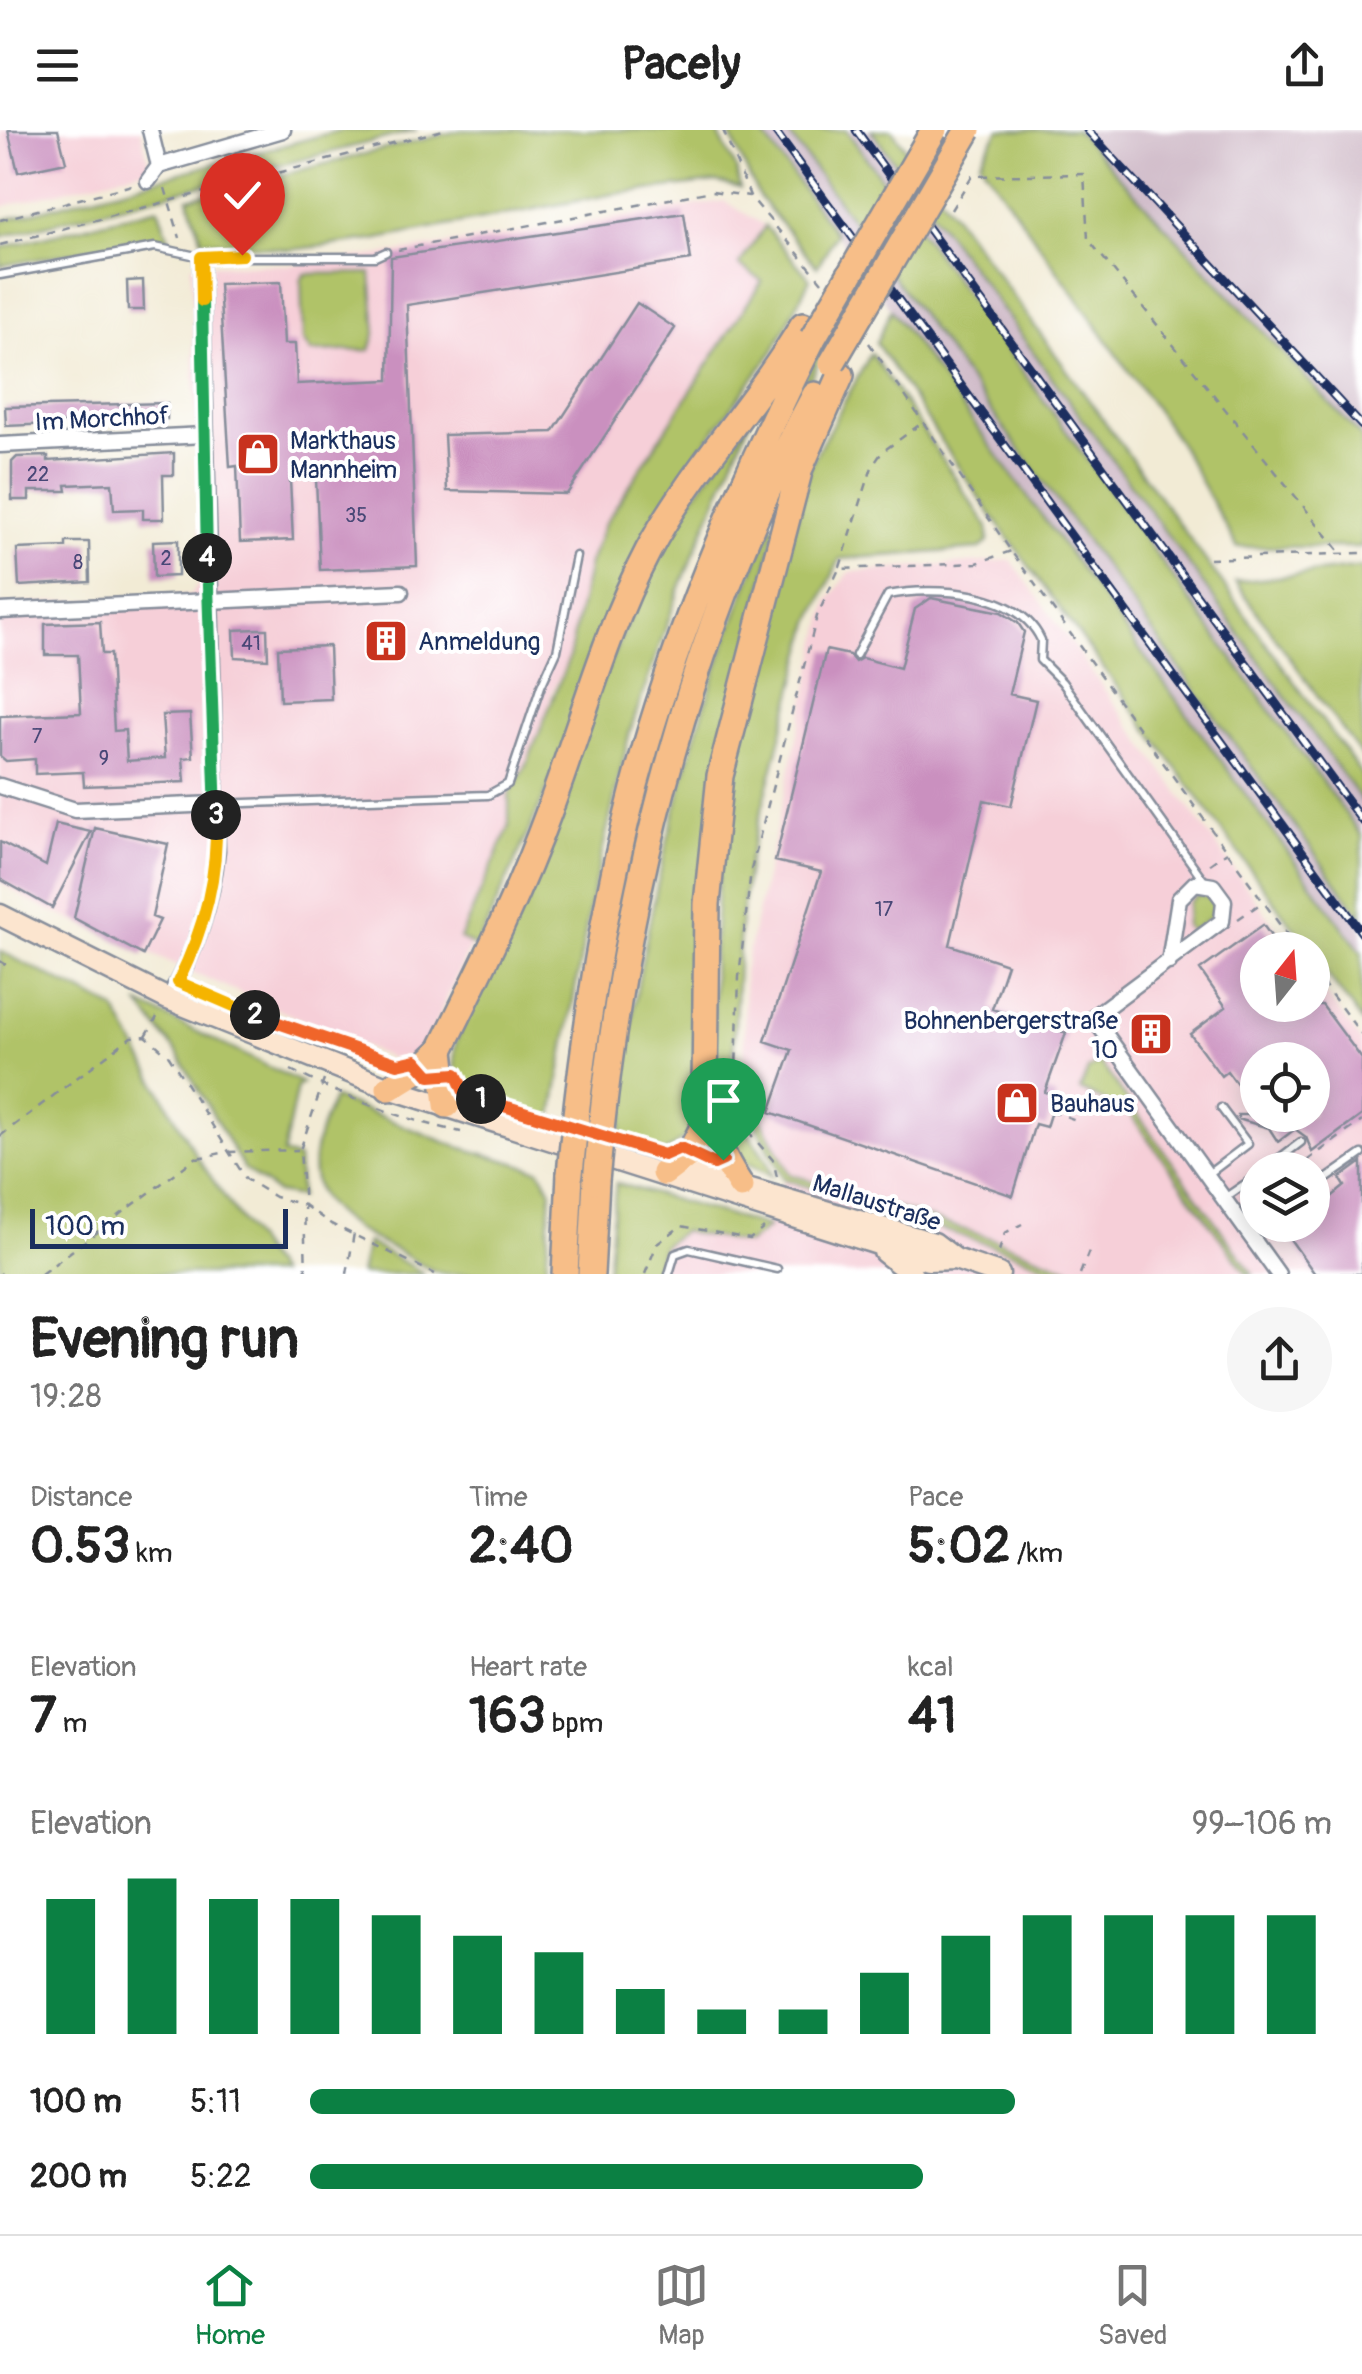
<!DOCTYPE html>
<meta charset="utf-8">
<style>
body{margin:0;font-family:Pangolin,sans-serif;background:#f6f6f6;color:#222;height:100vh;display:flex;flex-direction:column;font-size:38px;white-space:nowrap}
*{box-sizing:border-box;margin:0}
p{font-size:32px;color:#767676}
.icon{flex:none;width:55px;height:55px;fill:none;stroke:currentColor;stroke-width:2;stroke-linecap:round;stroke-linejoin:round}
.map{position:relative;height:1144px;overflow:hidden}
.sheet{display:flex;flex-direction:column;background:#fff;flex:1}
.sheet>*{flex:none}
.needle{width:65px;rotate:17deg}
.controls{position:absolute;left:1240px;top:802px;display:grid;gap:20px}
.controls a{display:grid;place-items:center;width:90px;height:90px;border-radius:50%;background:#fff;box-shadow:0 5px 25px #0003;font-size:50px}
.scale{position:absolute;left:30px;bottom:25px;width:258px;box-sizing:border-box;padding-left:10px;border:5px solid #1b2f5e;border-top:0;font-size:28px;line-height:35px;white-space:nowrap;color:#1b2f5e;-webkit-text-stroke:8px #fff;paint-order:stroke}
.pin{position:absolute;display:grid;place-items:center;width:85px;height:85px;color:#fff;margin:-102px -42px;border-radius:50% 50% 50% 0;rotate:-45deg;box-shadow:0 0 10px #0007}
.pin .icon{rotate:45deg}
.km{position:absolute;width:50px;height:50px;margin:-25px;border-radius:50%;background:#222;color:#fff;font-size:28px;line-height:50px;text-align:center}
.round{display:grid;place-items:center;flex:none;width:105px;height:105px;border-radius:52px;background:#f6f6f6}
.overview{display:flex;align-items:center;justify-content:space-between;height:170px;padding:0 30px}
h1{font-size:55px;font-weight:700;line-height:75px}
.metrics{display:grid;grid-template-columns:repeat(3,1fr);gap:15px;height:170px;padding:10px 30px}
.metrics div{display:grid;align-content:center}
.metrics b{font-size:50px;font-weight:700}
.metrics small{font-size:28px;font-weight:400}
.metrics p{font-size:28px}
.chart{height:280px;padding:20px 30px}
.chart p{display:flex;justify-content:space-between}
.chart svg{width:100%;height:180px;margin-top:10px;stroke:#0b8043;stroke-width:6}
ul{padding:0 30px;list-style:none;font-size:32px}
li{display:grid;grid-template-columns:160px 120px 1fr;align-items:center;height:75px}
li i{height:25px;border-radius:12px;background:#0b8043}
header{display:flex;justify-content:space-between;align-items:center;height:130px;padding:0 30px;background:#fff;font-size:45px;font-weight:700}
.dock{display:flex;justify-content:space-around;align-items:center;height:140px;border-top:2px solid #e0e0e0;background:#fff;font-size:28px;color:#767676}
.dock a{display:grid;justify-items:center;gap:5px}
.dock .on{color:#0b8043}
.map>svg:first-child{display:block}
.built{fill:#f6cfd8;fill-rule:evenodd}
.industrial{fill:#d1bdca}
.green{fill:#b0c367;stroke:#667962;stroke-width:2.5}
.building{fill:#ca90bf}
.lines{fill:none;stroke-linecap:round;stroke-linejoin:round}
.lane-casing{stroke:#868d9a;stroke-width:11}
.street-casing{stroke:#868d9a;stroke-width:19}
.secondary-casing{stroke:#868d9a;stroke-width:25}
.highway-casing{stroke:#868d9a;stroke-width:30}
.path{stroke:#868d9a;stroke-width:2.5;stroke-dasharray:8 8;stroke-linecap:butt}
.lane{stroke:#fff;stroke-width:6}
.street{stroke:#fff;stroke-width:14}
.secondary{stroke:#fce5cf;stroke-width:20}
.highway{stroke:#f7be88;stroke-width:25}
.rail-casing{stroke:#1b2f5e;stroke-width:9}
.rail{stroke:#fff;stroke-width:5;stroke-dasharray:15;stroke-linecap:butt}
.highway-bridge-casing{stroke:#868d9a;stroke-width:30;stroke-linecap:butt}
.highway-bridge{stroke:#f7be88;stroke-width:25}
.split-1-casing{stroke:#fff;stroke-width:20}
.split-2-casing{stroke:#fff;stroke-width:20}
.split-3-casing{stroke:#fff;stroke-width:20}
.split-4-casing{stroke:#fff;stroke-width:20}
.split-5-casing{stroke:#fff;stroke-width:20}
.split-6-casing{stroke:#fff;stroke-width:20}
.split-1{stroke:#f0652b;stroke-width:12}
.split-2{stroke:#f0652b;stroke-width:12}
.split-3{stroke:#f5b400;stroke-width:12}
.split-4{stroke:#22a559;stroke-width:12}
.split-5{stroke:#22a559;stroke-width:12}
.split-6{stroke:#f5b400;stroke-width:12}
.labels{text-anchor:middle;stroke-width:8;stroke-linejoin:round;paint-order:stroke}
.number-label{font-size:20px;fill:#474776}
.street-label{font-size:25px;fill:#1b2f5e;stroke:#fff}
.poi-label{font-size:25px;fill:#1b2f5e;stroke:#fff;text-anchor:start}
</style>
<header><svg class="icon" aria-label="menu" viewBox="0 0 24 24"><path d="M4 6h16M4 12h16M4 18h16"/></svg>Pacely<svg class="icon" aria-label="share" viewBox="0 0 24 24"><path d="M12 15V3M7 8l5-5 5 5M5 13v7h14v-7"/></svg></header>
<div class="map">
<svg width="1362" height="1144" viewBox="0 0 1362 1144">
<rect width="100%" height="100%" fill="#fff"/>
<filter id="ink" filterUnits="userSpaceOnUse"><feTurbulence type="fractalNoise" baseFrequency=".01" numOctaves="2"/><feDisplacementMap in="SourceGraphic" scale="20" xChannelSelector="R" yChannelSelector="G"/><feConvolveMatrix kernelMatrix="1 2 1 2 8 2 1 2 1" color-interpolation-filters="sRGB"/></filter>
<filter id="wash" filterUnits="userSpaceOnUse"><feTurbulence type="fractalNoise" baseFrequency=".0048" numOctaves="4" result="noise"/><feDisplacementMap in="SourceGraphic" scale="40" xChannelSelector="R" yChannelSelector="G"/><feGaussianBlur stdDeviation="2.25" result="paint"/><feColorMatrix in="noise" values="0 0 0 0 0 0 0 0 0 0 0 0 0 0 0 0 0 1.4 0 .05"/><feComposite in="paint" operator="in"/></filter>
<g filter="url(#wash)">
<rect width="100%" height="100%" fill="#f2ebd5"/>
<path class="built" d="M0,0H141L150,38L0,77Z
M724,71L764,95L738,135L762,150L604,395L589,432L568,529L552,562L503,744L421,925L392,929L31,772L0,752V475L190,465L201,452L191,135H289L386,124Z
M1011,430L1292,820H1258V875H1312L1313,847L1362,913V1144H654L663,1116L682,1101L747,1114L762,1105L784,1049L745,973L744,841L828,471L850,442ZM1258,930H1312V985H1258ZM1258,1040H1312V1095H1258Z"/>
<path class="industrial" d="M760,0H786L1159,510L1362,788V823Z
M846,0H871L1312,603L1362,671V706Z
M1076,0H1362V308Z"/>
<path class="green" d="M341,0H417L0,107V91Z
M461,0H716L736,38L740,58L716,52L614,64L373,110L290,120L202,110L188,68Z
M728,0H760L836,104L817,137L758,65Z
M786,0H846L1362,706V788Z
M871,0H892L1362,645V671Z
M999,0H1076L1362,308V417H1237L1178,311L980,31Z
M158,78L169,109L152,108L0,136V118Z
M765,96L810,149L774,220L698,323L477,817L460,809L509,697V664L526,636L569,528L589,433L604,395L762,151L739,135Z
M371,143L376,201L370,220L311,222L303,211L301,150L305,144Z
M891,180L1362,823V892L982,372L876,213Z
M817,222L821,227L733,416L591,996L584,995L619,763L665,589L727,413Z
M871,223L988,397V412L980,419L840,429L811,492L749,729L740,796L731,965L737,987L766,1029L772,1046L742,1031L731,1015L727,1016L715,959L713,831L724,663L810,335Z
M751,288L680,457L630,601L590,775L552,990L474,964C454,951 452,934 456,911L601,551L672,396Z
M772,395L776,396L697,761L694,990L687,1010L683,1009L665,1023L620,1009L623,982L619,980C644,779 691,581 772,395Z
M1362,437V627L1235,452Z
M1198,765L1208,767L1214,775L1212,786L1192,801L1185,796L1189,772Z
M0,821L115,879L197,1027L278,1144H0Z
M138,873L302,953L297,957L283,1024L298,1029L300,1067L277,1063L244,1039L178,924Z
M1100,932L1253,1144H1247L1130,984L1080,960L1088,940Z
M334,968L455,1016L540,1040L551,1061L546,1144C513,1144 479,1144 446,1144C429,1142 407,1125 391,1118C312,1079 294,1050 334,968Z
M745,973L754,975L790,1044L996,1110L1084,1144H1066L1006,1120L784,1049Z
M616,1053L634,1058L768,1097L747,1114L682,1101L663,1116L654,1144H607Z
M367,1112L425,1144H360Z"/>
<g id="blocks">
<path class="building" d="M8,0H58L66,32L18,42Z
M684,83L691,130L407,175L417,436L320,440L316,349L290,350L293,410L240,412L237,336L230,337L219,154L281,152L284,214H295L297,254L389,250L391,127Z
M143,150L144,180H128L127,151Z
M637,173L675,198L567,364L447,361L444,305L553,302Z
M167,273V289L6,296L5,277Z
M174,323V345H163L164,389H143V379L114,380L112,353L66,355L67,361H29V370H12V332L17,327L48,326V331Z
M178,410V446L154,447L153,411Z
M66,412H89L90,452L19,456L17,419L66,417Z
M931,468L1001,482L1018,493L1024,502L1009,564L1036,570L1011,676L984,670L950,815L1007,834L992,879L1066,903L1045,962L1056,966L1051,981L1046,997L1035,994L1013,1066L770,982L792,920L765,911L821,742L775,731L826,520L849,525L855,532L862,528L900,538L915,479Z
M100,492L102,524H110L114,601L125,600L127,631L165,628L162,585L190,584L193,627L183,628L185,652L84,656L83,642L35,644V629L6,631L0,626V586L81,583L78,525H45V494Z
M258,499H267L268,529L235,527L234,500Z
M397,499L398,522L376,523L375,500Z
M329,516L331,569L280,571L278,518Z
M56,694L91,702L52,778L0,749V712L46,736Z
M95,698L168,714L152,787L160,790L143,825L74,788Z
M1263,795L1281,820H1258V875H1322L1362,929V985L1312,1022L1306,1007L1295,999L1278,1012L1269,998L1238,989V985H1312V930H1258V983L1227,941L1221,946L1190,904L1226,877L1200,840Z
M1362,1032V1144H1315L1280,1095H1312V1083L1345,1056L1340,1048Z"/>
</g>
</g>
<g filter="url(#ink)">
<use href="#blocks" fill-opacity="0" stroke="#868d9a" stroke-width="2.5"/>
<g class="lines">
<defs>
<path id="lane" d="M0,145L155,117L201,127H375L386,122
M856,525L888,465C934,456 1018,460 1041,510L1040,530L1062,552L1205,752
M217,674L488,665L508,654L541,556L557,521L576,426
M1264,1040L1301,1012
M1207,1045L1248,1014L1221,978
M1312,1059L1362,1024
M1226,1067L1258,1045
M669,1144L675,1124L689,1119L777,1139"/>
<path id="street" d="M150,0L159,36L283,0
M148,51L159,36
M0,315L205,305
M0,481L401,462
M0,656L75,680L216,674
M1169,832L1179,769L1195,753L1213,756L1224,771L1222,791L1093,887L1278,1144
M168,869C196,822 212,773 217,720L201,127"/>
<path id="secondary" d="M0,785L168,869L389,958L928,1130L955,1129
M676,1043L703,1045L934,1113L955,1129L999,1144
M884,1122L912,1144"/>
<path id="highway" d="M441,920L447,975
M389,958L423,937L441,920C479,843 518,766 548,684C581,596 604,505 648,421C691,340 756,274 803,195
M575,993C592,843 618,692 667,549C706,432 758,318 813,208
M601,1000C628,747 693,491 815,265
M664,1043L689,1024L708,988
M741,1056C721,1026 709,998 705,963L707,774L720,646L800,338L841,245
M565,1144L570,1044
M591,1144L596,1051"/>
</defs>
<use href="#lane" class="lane-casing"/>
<use href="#street" class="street-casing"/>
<use href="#secondary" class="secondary-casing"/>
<use href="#highway" class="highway-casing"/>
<path class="path" d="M723,0L750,66L822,152
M165,58L180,108
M951,80L972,46L1084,44L1088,109L1341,423
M0,90L132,55
M0,115L443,0
M398,120L712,61L749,66
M869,213L1011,421L1298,820
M1209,429L1362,423
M840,437L872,337L882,322L922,293
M1210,734L1227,722
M1238,789L1260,774
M0,831L5,834L0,838
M1312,839L1362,905
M146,906L157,887
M316,907L389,931
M291,940C346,968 401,989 461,1002
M324,950L300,1020L304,1075L331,1094L435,1144
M1051,981L1076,990
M0,1006L131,907L146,906L169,926L246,1049L275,1067L304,1075L306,1144
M197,1028L227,1022L298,1020
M1294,1040L1362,991
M777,1047L773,1030L752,1006L735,972L739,847L751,740L817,486L839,439L977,433L1011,421
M1249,1073L1258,1067
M999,1121L1005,1103L1022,1094
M0,1143L1,1144
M41,1144L197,1027
M347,1144L354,1103
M645,1144L657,1114L681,1096L750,1109L764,1098
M1080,1144L1089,1121"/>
<use href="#lane" class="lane"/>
<use href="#street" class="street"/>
<use href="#secondary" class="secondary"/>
<use href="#highway" class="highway"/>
<defs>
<path id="rail" d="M774,0L1362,803
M856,0L1362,691
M1087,0L1362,296"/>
</defs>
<use href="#rail" class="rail-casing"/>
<use href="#rail" class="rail"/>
<defs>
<path id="highway-bridge" d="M813,208L934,0
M832,233L968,0
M570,1044L575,993
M596,1051L601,1000"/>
</defs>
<use href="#highway-bridge" class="highway-bridge-casing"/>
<use href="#highway-bridge" class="highway-bridge"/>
</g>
</g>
<g class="lines" filter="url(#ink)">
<defs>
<path id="split-1" d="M481,969L664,1025L680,1018L714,1034L723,1030"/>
<path id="split-2" d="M255,885L398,934L416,930L430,946L456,944L465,964L481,969"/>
<path id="split-3" d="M216,685C218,745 205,797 178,852L255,885"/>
<path id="split-4" d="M207,428L216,685"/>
<path id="split-5" d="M202,171L207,428"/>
<path id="split-6" d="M202,171L201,127L242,125"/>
</defs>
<use href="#split-1" class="split-1-casing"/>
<use href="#split-2" class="split-2-casing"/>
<use href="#split-3" class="split-3-casing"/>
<use href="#split-4" class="split-4-casing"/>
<use href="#split-5" class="split-5-casing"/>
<use href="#split-6" class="split-6-casing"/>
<use href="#split-1" class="split-1"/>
<use href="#split-2" class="split-2"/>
<use href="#split-3" class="split-3"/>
<use href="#split-4" class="split-4"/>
<use href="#split-5" class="split-5"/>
<use href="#split-6" class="split-6"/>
</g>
<defs>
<symbol id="shop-square" viewBox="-11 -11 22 22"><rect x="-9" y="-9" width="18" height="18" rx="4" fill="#c8321e" stroke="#fff"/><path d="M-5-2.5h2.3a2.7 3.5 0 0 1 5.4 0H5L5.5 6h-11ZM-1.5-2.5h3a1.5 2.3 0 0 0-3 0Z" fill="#fff"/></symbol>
<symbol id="building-square" viewBox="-11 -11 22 22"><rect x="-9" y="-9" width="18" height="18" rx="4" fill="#c8321e" stroke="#fff"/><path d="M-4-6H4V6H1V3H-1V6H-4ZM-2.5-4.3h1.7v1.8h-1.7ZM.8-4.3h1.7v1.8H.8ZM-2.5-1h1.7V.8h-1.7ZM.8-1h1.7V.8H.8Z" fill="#fff"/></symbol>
</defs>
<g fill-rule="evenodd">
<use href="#shop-square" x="233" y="299" width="50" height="50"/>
<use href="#building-square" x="361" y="486" width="50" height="50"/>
<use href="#building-square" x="1126" y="879" width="50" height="50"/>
<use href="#shop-square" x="992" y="948" width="50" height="50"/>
</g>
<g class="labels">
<g class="number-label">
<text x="38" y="351">22</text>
<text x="356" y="392">35</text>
<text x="166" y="435">2</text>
<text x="78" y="439">8</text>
<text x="251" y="520">41</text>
<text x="37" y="613">7</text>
<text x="104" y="635">9</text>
<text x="884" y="786">17</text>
</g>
<g class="street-label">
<text transform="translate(102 288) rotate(-3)" y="9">Im Morchhof</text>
<text transform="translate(877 1072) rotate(18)" y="9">Mallaustraße</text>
</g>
<g class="poi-label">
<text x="290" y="319">Markthaus<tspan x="290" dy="29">Mannheim</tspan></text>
<text x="418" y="520">Anmeldung</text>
<text x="1118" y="899" text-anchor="end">Bohnenbergerstraße<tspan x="1118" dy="29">10</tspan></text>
<text x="1050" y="982">Bauhaus</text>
</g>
</g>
</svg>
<div class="controls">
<a><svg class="needle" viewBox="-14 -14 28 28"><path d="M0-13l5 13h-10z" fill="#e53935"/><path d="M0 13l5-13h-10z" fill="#767676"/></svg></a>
<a><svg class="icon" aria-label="locate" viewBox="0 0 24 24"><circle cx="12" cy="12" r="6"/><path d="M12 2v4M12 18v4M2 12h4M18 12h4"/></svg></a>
<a><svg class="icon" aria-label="layers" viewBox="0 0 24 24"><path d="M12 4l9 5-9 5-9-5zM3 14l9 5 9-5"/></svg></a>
</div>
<div class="scale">100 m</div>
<div class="pin" style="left:723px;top:1030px;background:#1e9e55"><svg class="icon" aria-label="arrive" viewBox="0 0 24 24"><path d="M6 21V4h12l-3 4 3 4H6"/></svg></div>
<div class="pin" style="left:242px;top:125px;background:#d93025"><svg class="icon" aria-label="check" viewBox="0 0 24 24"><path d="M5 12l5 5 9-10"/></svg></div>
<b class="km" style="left:481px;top:969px">1</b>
<b class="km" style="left:255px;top:885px">2</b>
<b class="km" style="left:216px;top:685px">3</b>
<b class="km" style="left:207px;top:428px">4</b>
</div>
<section class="sheet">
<div class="overview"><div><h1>Evening run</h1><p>19:28</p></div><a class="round"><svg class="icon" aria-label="share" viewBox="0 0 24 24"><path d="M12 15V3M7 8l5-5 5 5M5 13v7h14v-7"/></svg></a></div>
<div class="metrics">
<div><p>Distance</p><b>0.53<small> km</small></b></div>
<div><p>Time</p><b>2:40</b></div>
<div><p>Pace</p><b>5:02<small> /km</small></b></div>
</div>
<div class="metrics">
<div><p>Elevation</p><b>7<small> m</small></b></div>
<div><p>Heart rate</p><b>163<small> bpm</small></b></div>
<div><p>kcal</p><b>41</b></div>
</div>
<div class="chart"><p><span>Elevation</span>99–106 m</p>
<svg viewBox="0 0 160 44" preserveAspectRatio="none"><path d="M5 44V11M15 44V6M25 44V11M35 44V11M45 44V15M55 44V20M65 44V24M75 44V33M85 44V38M95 44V38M105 44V29M115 44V20M125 44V15M135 44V15M145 44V15M155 44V15"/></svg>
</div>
<ul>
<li><b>100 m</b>5:11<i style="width:69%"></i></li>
<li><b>200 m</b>5:22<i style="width:60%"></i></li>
</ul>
</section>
<nav class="dock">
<a class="on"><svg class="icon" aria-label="home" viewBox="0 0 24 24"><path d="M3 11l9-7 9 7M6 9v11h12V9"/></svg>Home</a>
<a><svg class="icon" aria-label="map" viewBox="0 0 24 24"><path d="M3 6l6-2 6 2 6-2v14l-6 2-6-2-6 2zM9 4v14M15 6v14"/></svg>Map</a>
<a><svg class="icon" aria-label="saved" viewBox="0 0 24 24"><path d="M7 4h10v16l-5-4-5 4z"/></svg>Saved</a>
</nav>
